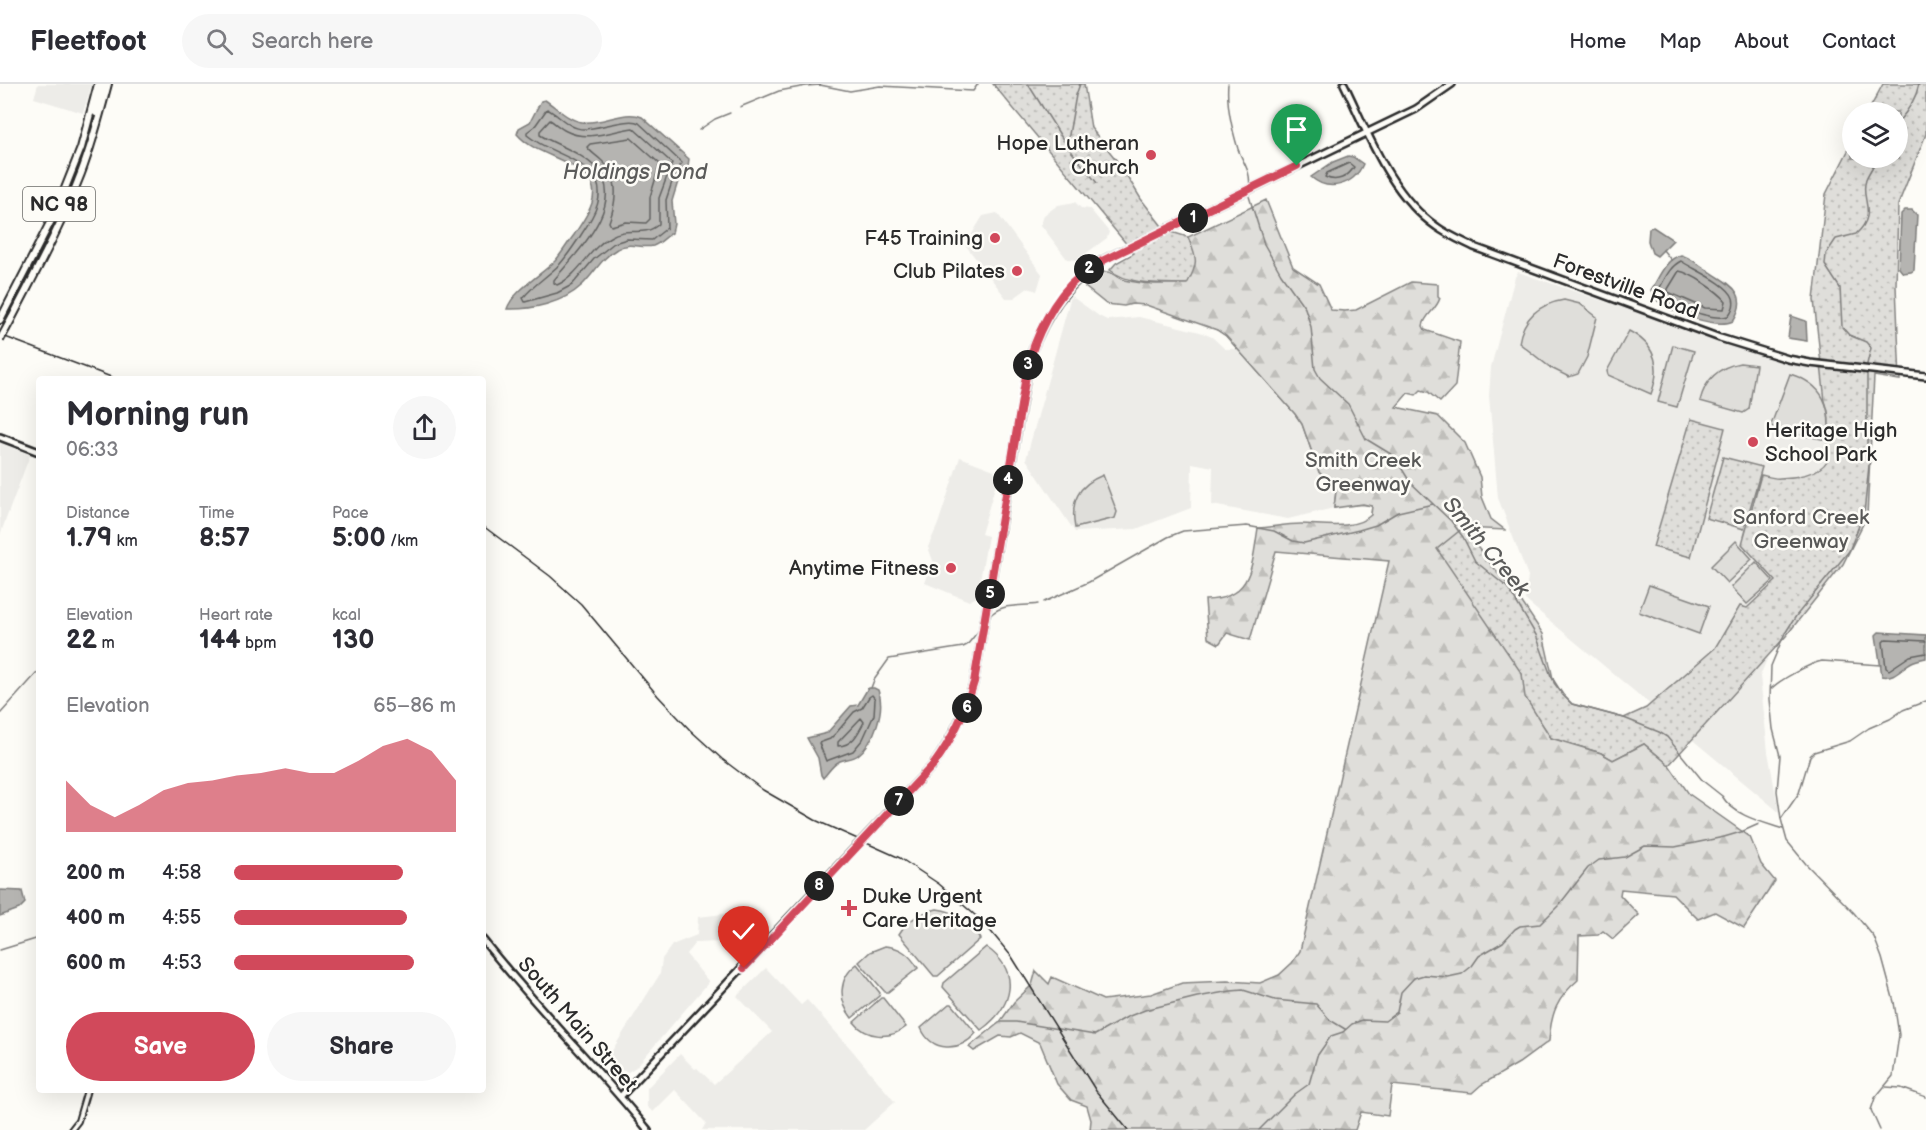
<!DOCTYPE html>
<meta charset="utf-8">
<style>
body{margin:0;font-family:"Balsamiq Sans",sans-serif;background:#f7f7f7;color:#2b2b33;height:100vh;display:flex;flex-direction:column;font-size:22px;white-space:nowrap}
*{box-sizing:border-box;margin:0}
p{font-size:20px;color:#7c7c81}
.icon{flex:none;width:33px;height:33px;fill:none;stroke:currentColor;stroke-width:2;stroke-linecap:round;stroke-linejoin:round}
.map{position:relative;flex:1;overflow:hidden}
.panel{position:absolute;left:36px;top:292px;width:450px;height:717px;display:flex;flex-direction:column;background:#fff;border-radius:6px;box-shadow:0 6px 24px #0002}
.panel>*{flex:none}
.controls{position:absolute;left:1842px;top:18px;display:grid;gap:12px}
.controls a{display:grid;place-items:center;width:66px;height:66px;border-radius:50%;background:#fff;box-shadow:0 6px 24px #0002;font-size:30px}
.pin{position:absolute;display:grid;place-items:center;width:51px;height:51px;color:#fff;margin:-62px -26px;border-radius:50% 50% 50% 0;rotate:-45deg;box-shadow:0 0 6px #0007}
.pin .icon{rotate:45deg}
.km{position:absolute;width:30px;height:30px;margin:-15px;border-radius:50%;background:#222;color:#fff;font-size:16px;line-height:30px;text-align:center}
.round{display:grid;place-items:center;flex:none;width:63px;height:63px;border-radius:32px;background:#f7f7f7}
.headline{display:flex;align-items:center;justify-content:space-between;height:102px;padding:0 30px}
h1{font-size:33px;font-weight:700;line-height:45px}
.figures{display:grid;grid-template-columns:repeat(3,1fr);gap:9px;height:102px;padding:6px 30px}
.figures div{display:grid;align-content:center}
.figures b{font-size:26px;font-weight:700}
.figures small{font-size:16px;font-weight:400}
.figures p{font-size:16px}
.chart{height:168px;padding:12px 30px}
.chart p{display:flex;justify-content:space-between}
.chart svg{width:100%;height:108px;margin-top:6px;fill:#d1495b;opacity:.7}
.button{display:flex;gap:12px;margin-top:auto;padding:12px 30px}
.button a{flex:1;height:69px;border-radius:36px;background:#d1495b;color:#fff;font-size:24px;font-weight:700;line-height:69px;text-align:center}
.button a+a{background:#f7f7f7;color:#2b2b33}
ul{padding:0 30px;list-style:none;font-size:20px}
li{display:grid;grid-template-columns:96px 72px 1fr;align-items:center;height:45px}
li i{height:15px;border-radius:8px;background:#d1495b}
header{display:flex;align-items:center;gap:36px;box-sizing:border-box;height:84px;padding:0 30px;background:#fff;border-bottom:2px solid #e1e1e2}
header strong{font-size:28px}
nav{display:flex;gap:33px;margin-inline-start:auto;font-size:21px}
.search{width:420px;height:54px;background:#f7f7f7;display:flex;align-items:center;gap:15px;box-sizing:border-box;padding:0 21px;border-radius:33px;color:#7c7c81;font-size:22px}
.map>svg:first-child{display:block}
.built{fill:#edece8}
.grass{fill:url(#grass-dots);stroke:#858482;stroke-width:1.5}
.forest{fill:url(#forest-firs);stroke:#858482;stroke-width:1.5}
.pitch{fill:#dfdeda;stroke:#858482;stroke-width:1.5}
.water{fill:#b5b4b1;stroke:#7e7d7b;stroke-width:1.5}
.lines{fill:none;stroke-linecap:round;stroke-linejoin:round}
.shore{stroke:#626261;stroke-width:1.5}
.stream{stroke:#7e7d7b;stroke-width:1.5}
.minor-casing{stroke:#2b2b2b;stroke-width:8}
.major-casing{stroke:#2b2b2b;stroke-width:10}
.highway-casing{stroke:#2b2b2b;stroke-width:10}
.minor{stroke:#fdfcf7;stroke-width:4}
.major{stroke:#fdfcf7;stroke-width:5}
.highway{stroke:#fdfcf7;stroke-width:6}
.rail{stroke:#2b2b2b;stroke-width:1.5}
.highway-bridge-casing{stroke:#2b2b2b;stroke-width:10;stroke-linecap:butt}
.highway-bridge{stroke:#fdfcf7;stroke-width:6}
.route-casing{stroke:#fff;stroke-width:12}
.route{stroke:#d1495b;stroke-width:8}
.poi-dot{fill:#d1495b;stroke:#fdfcf7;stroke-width:2}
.labels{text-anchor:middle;stroke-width:5;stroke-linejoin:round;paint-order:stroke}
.shield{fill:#fdfcf7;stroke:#6a6a68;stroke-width:1.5}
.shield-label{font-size:20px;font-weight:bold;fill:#2b2b2b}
.poi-label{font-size:21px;fill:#2b2b2b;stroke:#fdfcf7;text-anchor:end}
.street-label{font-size:21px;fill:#2b2b2b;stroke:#fdfcf7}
.park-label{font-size:21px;fill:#585857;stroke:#fdfcf7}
.water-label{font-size:22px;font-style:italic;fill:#5b5b5a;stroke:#fdfcf7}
</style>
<header>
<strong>Fleetfoot</strong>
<div class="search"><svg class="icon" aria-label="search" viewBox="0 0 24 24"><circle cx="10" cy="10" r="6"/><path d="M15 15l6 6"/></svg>Search here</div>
<nav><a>Home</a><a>Map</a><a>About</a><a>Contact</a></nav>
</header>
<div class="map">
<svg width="1926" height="1046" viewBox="0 0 1926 1046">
<defs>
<pattern id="grass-dots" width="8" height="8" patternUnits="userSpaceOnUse" patternTransform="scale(1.5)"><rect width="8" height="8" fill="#dfdeda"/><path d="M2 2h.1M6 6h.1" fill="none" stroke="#c0bfbb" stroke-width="1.8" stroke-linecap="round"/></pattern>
<pattern id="forest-firs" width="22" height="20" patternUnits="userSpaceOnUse" patternTransform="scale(1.5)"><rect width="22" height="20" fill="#dfdeda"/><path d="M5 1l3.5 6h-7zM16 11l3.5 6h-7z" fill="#c0bfbb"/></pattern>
</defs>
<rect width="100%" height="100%" fill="#fdfcf7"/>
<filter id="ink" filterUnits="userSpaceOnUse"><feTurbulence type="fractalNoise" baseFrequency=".0167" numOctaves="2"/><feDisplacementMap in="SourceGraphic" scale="12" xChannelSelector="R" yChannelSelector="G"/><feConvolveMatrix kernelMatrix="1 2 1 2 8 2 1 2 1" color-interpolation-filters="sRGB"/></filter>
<g filter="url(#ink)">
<path class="built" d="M38,0H92L83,29L34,14Z
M1075,118L1081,124L1090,125L1109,148L1107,154L1077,176L1067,175L1041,141L1044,131L1058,121Z
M997,129L1042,190L1037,207L1028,204L1014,214H1006L963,158L970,153L983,132Z
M1518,188L1773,275L1812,283L1867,289L1778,549L1760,592L1768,668L1779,728L1525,516L1528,492L1498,414L1489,312L1491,283L1515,193Z
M1071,212L1099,232L1107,236L1139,233L1200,248L1212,253L1225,265H1236L1302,340L1319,388L1336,407L1334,424L1288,435L1212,421L1213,383L1192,379L1191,424L1136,445L1075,448L1026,375Z
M0,359L30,371L0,451Z
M960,373L994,386L997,396L981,450L988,452L977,513L969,517L925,499L933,477L928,463L938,440Z
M732,829V842L720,858L695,859L686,870L709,898L636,983L628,988L620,986L608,973L660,890L662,875L672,861L697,851L698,833Z
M766,884L801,921L807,916L851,965L895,1018L864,1046H702L706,1039L675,1006L653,1028L647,1023V1004L680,970L695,985L697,984L714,1000L772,948L737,912Z"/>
<path class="grass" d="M993,0H1084L1091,44L1121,82L1141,115L1165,146L1188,153L1196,172L1453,433L1521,517L1543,550L1554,599L1563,611L1572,620L1624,634L1646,624L1715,564L1740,522L1747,524L1776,497L1742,460L1761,391C1767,392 1774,395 1780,394C1793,394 1820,390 1827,377C1831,369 1828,362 1828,354C1828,339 1831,333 1825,317L1814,216L1826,110L1852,59V74H1898V28H1868L1883,0H1926V50L1898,121L1896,202L1900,296L1874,292L1867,432L1843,480L1786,552L1669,681L1644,660L1613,676L1601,669L1551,654L1524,613L1522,590L1371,431L1372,422C1358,419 1347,421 1334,424L1336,407L1319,388L1302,340L1295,330L1226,252L1217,246L1187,200C1162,199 1130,202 1110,186L1116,179L1134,169Z
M1691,335L1725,344L1691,473L1653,463Z
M1723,373L1762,383L1744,445L1706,434Z"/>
<path class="forest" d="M1266,116L1293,183L1319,200L1331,226L1345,227L1356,226L1411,198L1438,200V212L1440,214C1436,227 1425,230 1423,242L1425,246L1460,258L1455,302L1440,318L1428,308L1421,306L1416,311L1408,309L1396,323L1438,332L1465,359L1480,393L1482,413L1491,435L1505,446L1463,444L1437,465L1522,590L1525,613L1551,654L1601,669L1613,676L1644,660L1669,681L1689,710L1750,753L1761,780L1775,797L1744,844L1715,828L1698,835L1673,810L1621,805L1620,811L1639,831L1613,855L1603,847L1598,851L1579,852L1578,896C1557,914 1551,929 1549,957L1519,979L1481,1001L1472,1009L1392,1001L1388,1032L1361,1028L1355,1046C1336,1046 1309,1042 1292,1046H1090L1091,1036L1087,1022L1071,1016L1057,1000L1040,959L1020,949L1011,953L1000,952L974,967L969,963L1000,938L1014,918L1032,901L1036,887L1049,900L1052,893L1103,916L1151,910L1182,899L1227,897L1260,899L1279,891L1292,879L1300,867L1389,477L1276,467L1250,556L1227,549L1219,560L1208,554L1205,516C1252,516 1252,481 1258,444C1272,443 1287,440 1301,440C1322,440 1354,447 1371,431L1372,422L1363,420L1334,424L1336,407L1319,388L1302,340L1295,330L1226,252L1217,246L1146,221L1132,220L1124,222L1106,220L1085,203C1089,194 1097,188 1107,188C1113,188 1119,194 1124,196C1145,201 1166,200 1187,200C1199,178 1197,175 1188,153Z"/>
<path class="pitch" d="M1564,216L1580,220L1597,233L1587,273L1578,290L1569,293L1551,284L1519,259C1523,233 1539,220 1564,216Z
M1629,247C1656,261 1662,282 1651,310L1608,291L1607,287Z
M1673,261L1694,267L1677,323L1658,318Z
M1740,279L1756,281L1749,325L1743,329L1700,317C1705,296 1718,283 1740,279Z
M1790,290C1824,300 1832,323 1828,356L1775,346L1771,341Z
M1103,391L1117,428L1115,434L1075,444C1070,417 1078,401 1103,391Z
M1736,457L1752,475L1727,499L1711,482Z
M1756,478L1773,497L1747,520L1731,503Z
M1649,501L1709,522L1699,550L1639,528Z
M937,825C956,827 971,839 980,855L938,892H934L899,850C908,835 921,829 937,825Z
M885,862C901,863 910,871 918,884L888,908H885L859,878L870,868Z
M986,863C1022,888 1013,923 981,946L943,903L944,899Z
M857,880L880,909L879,912L852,934C838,917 838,894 857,880Z
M881,914H883L906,943C890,956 866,954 854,938Z
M949,920H952L976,949C960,968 932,969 921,944Z"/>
<path class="water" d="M545,16C556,23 569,37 582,38C602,41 624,25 642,33L689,75L688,82L680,91L672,117L674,140L672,149C666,152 660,160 653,162C641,165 629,157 617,165C601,174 594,190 581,202C563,219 531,226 507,225C512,208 542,190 555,177C562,169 567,160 574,151C584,135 604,111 587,93C567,73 535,71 517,50L519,44L530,38L541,17Z
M1348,72L1353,73L1363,80C1354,101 1329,109 1311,93L1333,78Z
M1905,126H1912L1917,131L1914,186L1911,188L1903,189L1899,184L1901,130Z
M1653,143L1673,156L1657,172L1652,169L1648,157L1649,144Z
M1681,171C1690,173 1700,182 1709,187C1729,200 1751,209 1733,237C1717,245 1672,229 1659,218C1655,215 1653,210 1651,206C1659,194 1665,175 1681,171Z
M1791,232L1806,237L1807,257L1788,254Z
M1879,548L1926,551V574C1921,575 1916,576 1912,578C1902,583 1894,595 1882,592L1876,551Z
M868,604H874L878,606C886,625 874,659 858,671C853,675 845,675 840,677C832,681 828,689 823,694L821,691L818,674L807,654L827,649L851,622L858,621Z
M0,806L22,807L25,819L19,825L0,832Z"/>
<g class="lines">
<path class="shore" d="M547,25C559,31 569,45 584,45C599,45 629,33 639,39L682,79L675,89L666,116L667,144L652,156L627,155L614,159L594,175L572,201L557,209L525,218L523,214C533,201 548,192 560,180C567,172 573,163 579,154C591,136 611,109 590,88C572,71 546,67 527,51V48L535,42Z
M550,36C555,39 560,44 566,47C587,58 611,47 633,44L672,79L659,114V140C642,155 629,141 610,153C588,165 580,191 557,201L554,199V196C575,170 629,119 596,84C581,68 558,62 540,51V47Z
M631,54L660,80L650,113V135L646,139L626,138L611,142L609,138C617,117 620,93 601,76C596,71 590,68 587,63L590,60Z
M1349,79L1354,83C1348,93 1337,99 1325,93L1327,89Z
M1681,177C1693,185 1729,200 1733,214C1735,220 1732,227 1728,232C1713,238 1664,220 1659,205C1665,195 1669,183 1681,177Z
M1679,187C1691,189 1718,207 1726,217L1724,225L1705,224L1668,208V205Z
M1926,557L1886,555L1883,558L1886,584L1889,586L1910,572L1926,569
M872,611L875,615L874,631L863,655L853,667L826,677L819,659L830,655L837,648L854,628L862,624L869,613Z
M861,634L864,638C858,650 852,662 838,662V658Z"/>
<path class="stream" d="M1028,0L1067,62L1097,99
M1228,0C1226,21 1232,45 1238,65C1243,79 1252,88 1249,104
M740,23L779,7L806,2L820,1L850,7L880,2L973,7L978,0
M1898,38C1908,27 1916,15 1919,0
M699,46L715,35L730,29
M1067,62L1076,11L1080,0
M1878,74C1874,81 1869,88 1866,95C1859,115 1879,129 1856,150L1836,155L1826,170L1825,181L1840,204L1842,243L1849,251L1866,258L1871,264L1867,280V359L1870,372L1864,429L1849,467L1796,532L1784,551L1771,582L1770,615L1773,645L1780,672L1777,707L1781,735L1787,757L1806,780L1854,829L1874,853L1882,874L1894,918L1899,951L1893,992L1875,1014L1871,1026L1880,1046
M1248,109L1264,160L1281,190L1305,224L1311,243L1315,285L1320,294L1348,320L1366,355L1394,372L1410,398L1451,437L1463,453L1475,477L1508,504L1536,551L1551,592L1563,611L1572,620L1624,634L1659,648L1667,653L1703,697L1722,712C1734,732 1762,738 1783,745
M1663,166L1671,176
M1044,518L1089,498L1168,453L1183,447L1247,442L1274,447L1293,457L1304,459L1359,446L1376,441L1398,428L1433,420
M987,535C999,518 1020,523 1038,520
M871,604L874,596L889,575L963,563L967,561L981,544
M1771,605C1779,596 1811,579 1822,577L1881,581
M0,630L37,589
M1781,735L1799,709L1810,672L1814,668L1850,657L1869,644L1890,635L1903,626L1926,617
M0,866L39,854
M1000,938H1016L1095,951L1127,933L1145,926L1197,913L1231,907L1243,906L1275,916L1316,920L1330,936L1345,945
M1886,1003L1901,1004L1926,1013
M1259,1046L1295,1010L1309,1000L1317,972L1331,952L1343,948L1352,940L1362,936L1385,937L1397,928L1401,908L1414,894L1424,891L1448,893L1462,890L1472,882L1479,872L1503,858L1515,845L1520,842L1540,840L1559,821L1588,784L1599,776L1625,773L1645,762L1675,763L1724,753L1741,748L1759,740"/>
<defs>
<path id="minor" d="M71,1046L78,1037L87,1006"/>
<path id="major" d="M1344,0C1368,49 1390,111 1437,143C1448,151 1462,157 1474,163L1720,254L1788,275L1810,279L1926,292
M0,353L39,368
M483,856C535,922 595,981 648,1046
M620,1013L934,680C952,654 965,629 974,598L1030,272C1047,229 1065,201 1103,176L1416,25L1452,0"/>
<path id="highway" d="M96,29L102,0
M12,234C35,189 60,144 78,97C91,66 99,33 108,0
M0,236L56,127L81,64L98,0"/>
</defs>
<use href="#minor" class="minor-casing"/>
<use href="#major" class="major-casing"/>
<use href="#highway" class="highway-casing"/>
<use href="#minor" class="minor"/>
<use href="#major" class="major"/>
<use href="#highway" class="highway"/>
<path class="rail" d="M0,251L119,296
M483,442L550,492L581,520L658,612L690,646L722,675L763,706L815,736L900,774L939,800L983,838L1012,873L1096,1007L1128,1046"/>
<defs>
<path id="highway-bridge" d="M0,256L12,234"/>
</defs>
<use href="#highway-bridge" class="highway-bridge-casing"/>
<use href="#highway-bridge" class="highway-bridge"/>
</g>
</g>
<g class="lines" filter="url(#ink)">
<defs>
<path id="route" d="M744,884L934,680C953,654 965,629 974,598L1027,286C1034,254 1054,213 1080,192C1087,186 1096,181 1104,176L1297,82"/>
</defs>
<use href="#route" class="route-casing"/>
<use href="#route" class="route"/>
</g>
<g class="poi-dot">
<circle cx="1151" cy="71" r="6"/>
<circle cx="995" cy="154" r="6"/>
<circle cx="1017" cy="187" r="6"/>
<circle cx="1753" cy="358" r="6"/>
<circle cx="951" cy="484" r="6"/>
<path d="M846 815h6v6h6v6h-6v6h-6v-6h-6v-6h6z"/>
</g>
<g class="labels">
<rect class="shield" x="23" y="103" width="72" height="34" rx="4.5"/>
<g class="shield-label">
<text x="59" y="127">NC 98</text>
</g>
<g class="poi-label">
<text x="1139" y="66">Hope Lutheran<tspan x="1139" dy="24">Church</tspan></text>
<text x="983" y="161">F45 Training</text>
<text x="1005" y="194">Club Pilates</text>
<text x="1765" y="353" text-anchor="start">Heritage High<tspan x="1765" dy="24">School Park</tspan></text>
<text x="939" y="491">Anytime Fitness</text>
<text x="862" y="819" text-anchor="start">Duke Urgent<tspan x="862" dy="24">Care Heritage</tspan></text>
</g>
<g class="street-label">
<text transform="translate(1626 202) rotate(20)" y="7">Forestville Road</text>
<text transform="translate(578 940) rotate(49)" y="7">South Main Street</text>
</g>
<g class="park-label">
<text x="1363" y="383">Smith Creek<tspan x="1363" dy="24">Greenway</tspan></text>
<text x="1801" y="440">Sanford Creek<tspan x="1801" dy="24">Greenway</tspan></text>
</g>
<g class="water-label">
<text x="635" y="95">Holdings Pond</text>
<text transform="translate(1487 462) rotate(50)" y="8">Smith Creek</text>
</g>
</g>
</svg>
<div class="controls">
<a><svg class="icon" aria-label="layers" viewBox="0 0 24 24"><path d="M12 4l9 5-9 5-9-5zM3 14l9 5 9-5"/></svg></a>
</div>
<div class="pin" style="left:1297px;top:82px;background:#1e9e55"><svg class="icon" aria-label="arrive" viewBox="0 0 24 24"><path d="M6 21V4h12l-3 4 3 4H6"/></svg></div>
<div class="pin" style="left:744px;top:884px;background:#d93025"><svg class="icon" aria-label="check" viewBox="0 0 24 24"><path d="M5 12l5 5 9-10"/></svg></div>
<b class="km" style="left:1193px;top:134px">1</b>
<b class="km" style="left:1089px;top:185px">2</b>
<b class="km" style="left:1028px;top:281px">3</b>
<b class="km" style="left:1008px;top:396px">4</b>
<b class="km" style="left:990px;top:510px">5</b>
<b class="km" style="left:967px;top:624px">6</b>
<b class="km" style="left:899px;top:717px">7</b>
<b class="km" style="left:819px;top:802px">8</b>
<section class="panel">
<div class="headline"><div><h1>Morning run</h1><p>06:33</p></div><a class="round"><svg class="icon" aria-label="share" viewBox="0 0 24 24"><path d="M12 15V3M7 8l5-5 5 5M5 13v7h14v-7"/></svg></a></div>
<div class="figures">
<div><p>Distance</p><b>1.79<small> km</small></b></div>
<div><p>Time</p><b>8:57</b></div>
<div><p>Pace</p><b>5:00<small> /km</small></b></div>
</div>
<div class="figures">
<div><p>Elevation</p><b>22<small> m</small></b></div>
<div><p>Heart rate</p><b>144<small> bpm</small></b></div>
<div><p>kcal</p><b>130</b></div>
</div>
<div class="chart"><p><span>Elevation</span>65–86 m</p>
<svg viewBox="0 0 160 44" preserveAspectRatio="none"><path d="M0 44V23L10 33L20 38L30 33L40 27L50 24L60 23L70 21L80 20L90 18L100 20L110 20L120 15L130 9L140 6L150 11L160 23V44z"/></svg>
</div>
<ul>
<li><b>200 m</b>4:58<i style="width:76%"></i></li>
<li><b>400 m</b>4:55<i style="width:78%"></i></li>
<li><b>600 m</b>4:53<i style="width:81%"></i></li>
</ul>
<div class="button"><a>Save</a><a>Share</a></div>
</section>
</div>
